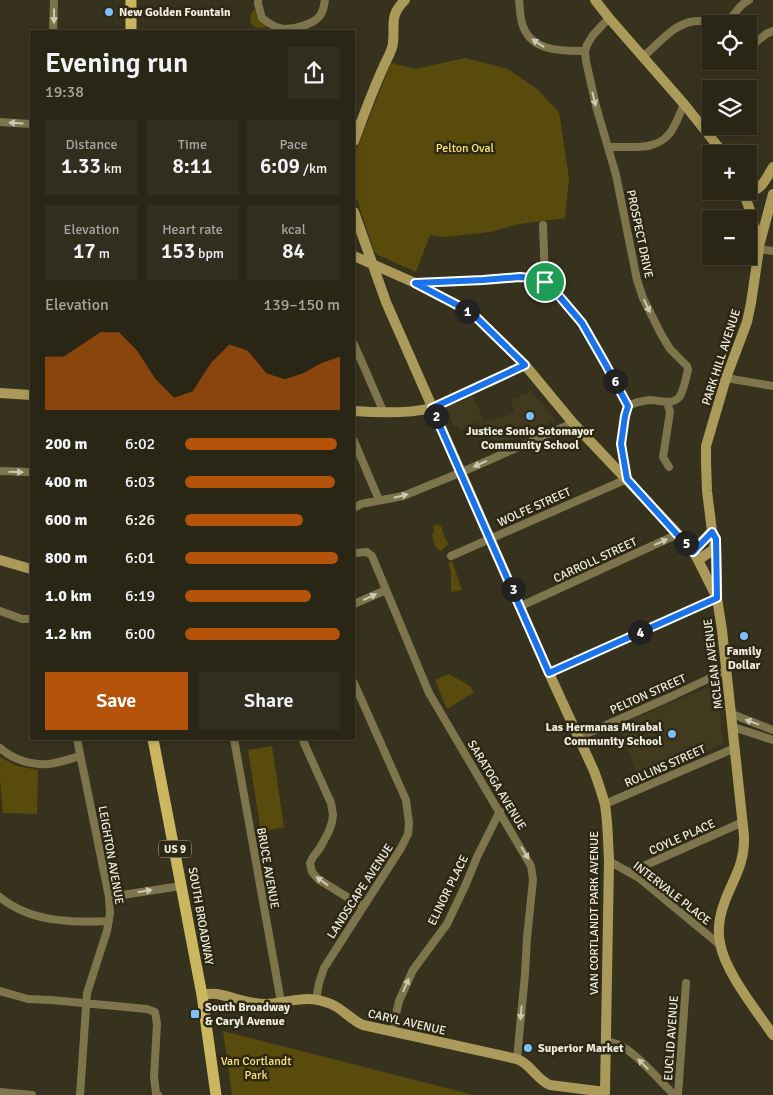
<!DOCTYPE html>
<meta charset="utf-8">
<style>
body{margin:0;font-family:Signika,sans-serif;background:#312e1f;color:#f1f3f6;height:100vh;display:flex;flex-direction:column;font-size:19px;white-space:nowrap}
*{box-sizing:border-box;margin:0}
p{font-size:16px;color:#a5a5a1}
.icon{flex:none;width:28px;height:28px;fill:none;stroke:currentColor;stroke-width:2;stroke-linecap:round;stroke-linejoin:round}
.map{position:relative;flex:1;overflow:hidden}
.details{position:absolute;left:30px;top:30px;width:325px;height:710px;display:flex;flex-direction:column;background:#292616;border-radius:0px;box-shadow:0 2px 8px #0003,0 0 0 1px #454335}
.details>*{flex:none}
.tools{position:absolute;left:702px;top:15px;display:grid;gap:10px}
.tools a{display:grid;place-items:center;width:55px;height:55px;border-radius:0px;background:#292616;box-shadow:0 2px 8px #0003,0 0 0 1px #454335;font-size:25px}
.pin{position:absolute;display:grid;place-items:center;width:42px;height:42px;color:#fff;margin:-21px;border:2px solid #fff;border-radius:50%;box-shadow:0 1px 5px #0007}
.km{position:absolute;width:25px;height:25px;margin:-12px;border-radius:50%;background:#222;color:#fff;font-size:14px;line-height:25px;text-align:center}
.round{display:grid;place-items:center;flex:none;width:52px;height:52px;border-radius:0px;background:#312e1f}
.headline{display:flex;align-items:center;justify-content:space-between;height:85px;padding:0 15px}
h1{font-size:28px;font-weight:600;line-height:38px}
.stats{display:grid;grid-template-columns:repeat(3,1fr);gap:8px;height:85px;padding:5px 15px}
.stats div{display:grid;align-content:center;border-radius:0px;background:#312e1f;text-align:center}
.stats b{font-size:21px;font-weight:600}
.stats small{font-size:14px;font-weight:400}
.stats p{font-size:14px}
.chart{height:140px;padding:10px 15px}
.chart p{display:flex;justify-content:space-between}
.chart svg{width:100%;height:90px;margin-top:5px;fill:#b45309;opacity:.7}
.action{display:flex;gap:10px;margin-top:auto;padding:10px 15px}
.action a{flex:1;height:58px;border-radius:0px;background:#b45309;color:#fff;font-size:20px;font-weight:600;line-height:58px;text-align:center}
.action a+a{background:#312e1f;color:#f1f3f6}
ul{padding:0 15px;list-style:none;font-size:16px}
li{display:grid;grid-template-columns:80px 60px 1fr;align-items:center;height:38px}
li i{height:12px;border-radius:6px;background:#b45309}
.map>svg:first-child{display:block}
.built{fill:#413a1f}
.green{fill:#594b0c}
.lines{fill:none;stroke-linecap:round;stroke-linejoin:round}
.street{stroke:#7f754d;stroke-width:8}
.secondary{stroke:#ab9a59;stroke-width:10}
.primary{stroke:#ccb761;stroke-width:11}
.oneway{fill:#cdc8b4}
.route-casing{stroke:#fff;stroke-width:10}
.route{stroke:#1a73e8;stroke-width:6}
.poi-dot{fill:#7bbef8;stroke:#2d2814;stroke-width:2}
.labels{text-anchor:middle;stroke-width:5;stroke-linejoin:round;paint-order:stroke}
.shield{fill:#2d2814;stroke:#b5b1a3;stroke-width:1}
.shield-label{font-size:11px;font-weight:bold;fill:#efece0}
.poi-label{font-size:12px;font-weight:bold;fill:#efece0;stroke:#2d2814;text-anchor:start}
.park-label{font-size:12px;fill:#fce27b;stroke:#2d2814}
.street-label{font-size:12px;fill:#efece0;stroke:#2d2814}
</style>
<div class="map">
<svg width="773" height="1095" viewBox="0 0 773 1095">
<rect width="100%" height="100%" fill="#37321e"/>
<path class="built" d="M531,392L556,420L552,422L549,421L550,423L504,442L503,440L494,444L485,424L480,426L478,422L460,430L458,425L454,427L447,410V407L473,396L484,422L491,419L492,421L515,412L510,400Z
M717,684L723,744L640,780L618,725Z"/>
<path class="green" d="M254,9L258,16L270,26C254,32 245,24 254,9Z
M465,58L508,69L537,89L559,112L569,178L565,218L519,224L490,232L446,237L430,235L416,272L378,255L374,251L354,191V155L391,63L416,69Z
M438,524L442,528L443,534L448,543L447,545L441,551C433,546 434,543 432,534L434,532L433,526Z
M452,561L462,590L451,592V572L448,563Z
M449,674L470,686L474,692L447,709L435,680Z
M272,746L284,827L261,832L248,750Z
M0,757L17,766L38,770L37,814L3,813L0,779Z
M223,1031L474,1095H232Z"/>
<g class="lines">
<path class="street" d="M258,0V4L262,18C267,22 274,27 280,28C291,31 318,24 322,12C324,8 324,4 325,0
M519,0C520,8 520,16 522,23C530,52 561,51 585,51
M609,18L593,35L587,45L585,51L586,61L596,106L616,175L637,280L643,298L661,334L670,349L687,366L688,370C686,378 684,389 680,396C673,406 660,400 650,400C642,401 635,402 628,406
M53,31L54,0
M749,48L766,34L773,31
M643,57C657,45 672,26 690,22C702,19 714,24 726,20C733,18 735,12 740,7C742,4 746,2 749,0
M0,122L31,124
M608,147C629,146 656,152 670,133C676,125 680,113 684,104
M543,225L545,282
M759,249L773,251
M416,283C438,282 460,282 482,280C499,279 527,273 543,282C557,290 580,319 589,333L628,406C618,430 623,455 627,479L451,556
M354,344L384,413
M726,378L773,386
M667,402L670,412L663,457L669,467
M354,441L379,500
M0,471L31,472
M354,508L361,504L403,496L462,472L573,423
M354,553L367,552L372,556L429,693L531,866L533,880L527,938L525,974L517,1059
M354,604L386,590
M521,606L678,534
M0,611L22,619H31
M549,673L717,598
M732,714L773,730
M733,727L773,740
M579,737L670,697L727,670
M77,739L109,897L110,913L107,931L87,993L80,1095
M234,739L281,1002
M303,739L304,743L331,803L333,815L332,822L329,831L320,848L313,857L310,863L312,872L318,879L363,907
M0,748C14,760 31,765 49,764C59,763 70,759 80,756
M605,804L735,748
M609,861L639,878L720,945
M630,872L743,822
M0,897C30,922 72,923 109,921
M109,897L181,886
M0,991L28,999L51,1000L147,1009L155,1012L157,1024L154,1077L156,1093L158,1095
M316,1000L319,983L324,968L401,848L408,834L409,823L406,800L354,683
M392,1032L399,1001L413,970L447,924L466,884L477,857L500,811
M606,1042C610,1042 614,1043 617,1044C635,1051 660,1081 674,1095
M0,1092L32,1095
M678,1095L686,983"/>
<path class="secondary" d="M595,0L609,18L684,104L724,154
M354,141C363,117 372,92 383,68C386,60 392,52 393,43C395,23 389,16 405,0
M744,192C761,193 765,180 773,167
M759,246L773,194
M354,256L415,283L461,307L476,317L525,365L573,423L678,534L693,551L698,560L717,598L722,630L744,836C745,864 734,877 725,901C720,914 717,929 720,943C725,972 756,1010 773,1035
M0,393L31,395
M354,411C380,413 407,414 432,408L525,365
M716,544L717,594
M693,551L712,531
M0,560L31,569
M698,560L713,550L716,539L712,531L707,491L706,462V446L726,378L747,322L751,303L759,249L751,213L743,191
M202,995C207,994 212,993 217,994C234,997 248,1004 266,1004C290,1003 306,993 331,1004C343,1009 351,1020 363,1025L517,1059C531,1064 536,1079 550,1085L605,1092L609,861C608,842 608,823 605,805C602,793 598,782 594,771L549,673L386,302L354,212"/>
<path class="primary" d="M131,31V0
M153,739L202,995L216,1095"/>
</g>
<defs><path id="oneway-solid" d="M-6-.8H1V-3.2L6.5 0L1 3.2V.8H-6Z" transform="scale(1.25)"/></defs>
<g class="oneway">
<use href="#oneway-solid" transform="translate(54 16) rotate(90)"/>
<use href="#oneway-solid" transform="translate(538 43) rotate(-147)"/>
<use href="#oneway-solid" transform="translate(594 99) rotate(77)"/>
<use href="#oneway-solid" transform="translate(16 123) rotate(-176)"/>
<use href="#oneway-solid" transform="translate(647 306) rotate(64)"/>
<use href="#oneway-solid" transform="translate(480 464) rotate(156)"/>
<use href="#oneway-solid" transform="translate(16 472) rotate(2)"/>
<use href="#oneway-solid" transform="translate(401 496) rotate(-14)"/>
<use href="#oneway-solid" transform="translate(661 542) rotate(-25)"/>
<use href="#oneway-solid" transform="translate(370 597) rotate(-25)"/>
<use href="#oneway-solid" transform="translate(752 722) rotate(-160)"/>
<use href="#oneway-solid" transform="translate(525 853) rotate(59)"/>
<use href="#oneway-solid" transform="translate(322 881) rotate(-144)"/>
<use href="#oneway-solid" transform="translate(145 891) rotate(-9)"/>
<use href="#oneway-solid" transform="translate(406 985) rotate(-66)"/>
<use href="#oneway-solid" transform="translate(521 1013) rotate(95)"/>
<use href="#oneway-solid" transform="translate(643 1064) rotate(-136)"/>
</g>
<g class="lines">
<defs>
<path id="route" d="M520,277L531,278L545,282L560,297L582,323L606,365L628,406L625,416L621,444L627,479L693,552L712,532L716,539L717,598L549,673L432,408L525,365L476,317L461,307L415,283L483,280Z"/>
</defs>
<use href="#route" class="route-casing"/>
<use href="#route" class="route"/>
</g>
<g class="poi-dot">
<circle cx="109" cy="12" r="5"/>
<circle cx="530" cy="416" r="5"/>
<circle cx="744" cy="636" r="5"/>
<circle cx="672" cy="734" r="5"/>
<rect x="190" y="1009" width="10" height="10" rx="2.5"/>
<circle cx="528" cy="1048" r="5"/>
</g>
<g class="labels">
<rect class="shield" x="159" y="840.5" width="32" height="17" rx="4"/>
<g class="shield-label">
<text x="175" y="853">US 9</text>
</g>
<g class="poi-label">
<text x="119" y="16">New Golden Fountain</text>
<text x="530" y="435" text-anchor="middle">Justice Sonio Sotomayor<tspan x="530" dy="14">Community School</tspan></text>
<text x="744" y="655" text-anchor="middle">Family<tspan x="744" dy="14">Dollar</tspan></text>
<text x="662" y="731" text-anchor="end">Las Hermanas Mirabal<tspan x="662" dy="14">Community School</tspan></text>
<text x="205" y="1011">South Broadway<tspan x="205" dy="14">&amp; Caryl Avenue</tspan></text>
<text x="538" y="1052">Superior Market</text>
</g>
<g class="park-label">
<text x="465" y="152">Pelton Oval</text>
<text x="256" y="1065">Van Cortlandt<tspan x="256" dy="14">Park</tspan></text>
</g>
<g class="street-label">
<text transform="translate(640 234) rotate(78)" y="4">PROSPECT DRIVE</text>
<text transform="translate(721 357) rotate(-72)" y="4">PARK HILL AVENUE</text>
<text transform="translate(534 507) rotate(-24)" y="4">WOLFE STREET</text>
<text transform="translate(595 560) rotate(-25)" y="4">CARROLL STREET</text>
<text transform="translate(713 664) rotate(-97)" y="4">MCLEAN AVENUE</text>
<text transform="translate(648 694) rotate(-24)" y="4">PELTON STREET</text>
<text transform="translate(665 766) rotate(-24)" y="4">ROLLINS STREET</text>
<text transform="translate(497 785) rotate(59)" y="4">SARATOGA AVENUE</text>
<text transform="translate(682 837) rotate(-24)" y="4">COYLE PLACE</text>
<text transform="translate(111 855) rotate(80)" y="4">LEIGHTON AVENUE</text>
<text transform="translate(268 868) rotate(80)" y="4">BRUCE AVENUE</text>
<text transform="translate(448 890) rotate(-64)" y="4">ELINOR PLACE</text>
<text transform="translate(360 891) rotate(-57)" y="4">LANDSCAPE AVENUE</text>
<text transform="translate(672 893) rotate(38)" y="4">INTERVALE PLACE</text>
<text transform="translate(594 913) rotate(-90)" y="4">VAN CORTLANDT PARK AVENUE</text>
<text transform="translate(201 916) rotate(80)" y="4">SOUTH BROADWAY</text>
<text transform="translate(407 1022) rotate(13)" y="4">CARYL AVENUE</text>
<text transform="translate(671 1038) rotate(-86)" y="4">EUCLID AVENUE</text>
</g>
</g>
</svg>
<div class="tools">
<a><svg class="icon" aria-label="locate" viewBox="0 0 24 24"><circle cx="12" cy="12" r="6"/><path d="M12 2v4M12 18v4M2 12h4M18 12h4"/></svg></a>
<a><svg class="icon" aria-label="layers" viewBox="0 0 24 24"><path d="M12 4l9 5-9 5-9-5zM3 14l9 5 9-5"/></svg></a>
<a>+</a>
<a>−</a>
</div>
<div class="pin" style="left:545px;top:282px;background:#1e9e55"><svg class="icon" aria-label="arrive" viewBox="0 0 24 24"><path d="M6 21V4h12l-3 4 3 4H6"/></svg></div>
<b class="km" style="left:467px;top:311px">1</b>
<b class="km" style="left:436px;top:416px">2</b>
<b class="km" style="left:513px;top:589px">3</b>
<b class="km" style="left:640px;top:632px">4</b>
<b class="km" style="left:686px;top:543px">5</b>
<b class="km" style="left:615px;top:381px">6</b>
<section class="details">
<div class="headline"><div><h1>Evening run</h1><p>19:38</p></div><a class="round"><svg class="icon" aria-label="share" viewBox="0 0 24 24"><path d="M12 15V3M7 8l5-5 5 5M5 13v7h14v-7"/></svg></a></div>
<div class="stats">
<div><p>Distance</p><b>1.33<small> km</small></b></div>
<div><p>Time</p><b>8:11</b></div>
<div><p>Pace</p><b>6:09<small> /km</small></b></div>
</div>
<div class="stats">
<div><p>Elevation</p><b>17<small> m</small></b></div>
<div><p>Heart rate</p><b>153<small> bpm</small></b></div>
<div><p>kcal</p><b>84</b></div>
</div>
<div class="chart"><p><span>Elevation</span>139–150 m</p>
<svg viewBox="0 0 160 44" preserveAspectRatio="none"><path d="M0 44V18L10 18L20 12L30 6L40 6L50 15L60 29L70 38L80 35L90 21L100 12L110 15L120 26L130 29L140 26L150 21L160 18V44z"/></svg>
</div>
<ul>
<li><b>200 m</b>6:02<i style="width:98%"></i></li>
<li><b>400 m</b>6:03<i style="width:97%"></i></li>
<li><b>600 m</b>6:26<i style="width:76%"></i></li>
<li><b>800 m</b>6:01<i style="width:99%"></i></li>
<li><b>1.0 km</b>6:19<i style="width:81%"></i></li>
<li><b>1.2 km</b>6:00<i style="width:100%"></i></li>
</ul>
<div class="action"><a>Save</a><a>Share</a></div>
</section>
</div>
